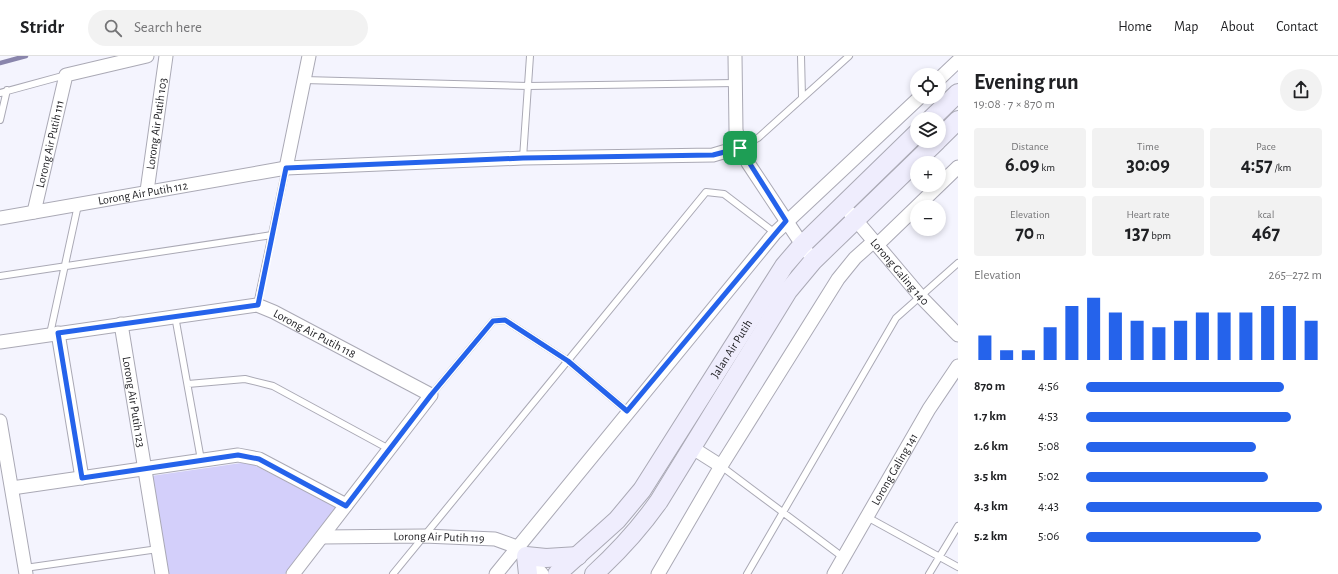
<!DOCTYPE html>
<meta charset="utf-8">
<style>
body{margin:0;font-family:"Alegreya Sans",sans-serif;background:#f2f2f2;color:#202124;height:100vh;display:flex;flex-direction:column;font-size:15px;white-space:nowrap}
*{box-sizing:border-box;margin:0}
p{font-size:13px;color:#757577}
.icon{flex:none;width:22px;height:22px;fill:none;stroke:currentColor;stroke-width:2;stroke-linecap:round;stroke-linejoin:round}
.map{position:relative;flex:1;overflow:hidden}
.sheet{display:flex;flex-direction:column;background:#fff;width:380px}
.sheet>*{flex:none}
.buttons{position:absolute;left:910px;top:12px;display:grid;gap:8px}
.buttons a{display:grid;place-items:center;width:36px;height:36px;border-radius:50%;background:#fff;box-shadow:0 2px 6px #0003;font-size:20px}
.pin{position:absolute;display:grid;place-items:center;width:34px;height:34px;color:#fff;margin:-17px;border-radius:8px;box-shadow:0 2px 6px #0006}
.round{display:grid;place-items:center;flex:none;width:42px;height:42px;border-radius:21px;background:#f2f2f2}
.summary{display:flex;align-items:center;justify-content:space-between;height:68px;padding:0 16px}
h1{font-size:22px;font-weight:700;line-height:30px}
.metrics{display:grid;grid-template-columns:repeat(3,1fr);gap:6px;height:68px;padding:4px 16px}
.metrics div{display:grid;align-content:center;border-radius:4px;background:#f2f2f2;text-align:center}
.metrics b{font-size:20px;font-weight:700}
.metrics small{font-size:11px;font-weight:400}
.metrics p{font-size:11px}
.chart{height:112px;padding:8px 16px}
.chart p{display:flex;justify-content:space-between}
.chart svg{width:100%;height:72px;margin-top:4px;stroke:#2563eb;stroke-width:6}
ul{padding:0 16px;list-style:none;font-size:13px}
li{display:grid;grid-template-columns:64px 48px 1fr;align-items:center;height:30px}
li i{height:10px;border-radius:5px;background:#2563eb}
header{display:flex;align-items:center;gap:24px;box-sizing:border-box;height:56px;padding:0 20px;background:#fff;border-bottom:1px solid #e0e0e0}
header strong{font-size:19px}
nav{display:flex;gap:22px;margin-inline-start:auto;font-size:14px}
.search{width:280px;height:36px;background:#f2f2f2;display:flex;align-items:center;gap:10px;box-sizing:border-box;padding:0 14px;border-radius:22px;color:#757577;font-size:15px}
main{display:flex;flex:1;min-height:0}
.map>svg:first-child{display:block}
.green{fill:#d3cffa}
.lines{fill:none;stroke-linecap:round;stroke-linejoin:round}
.stream{stroke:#8985ac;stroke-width:4.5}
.lane-casing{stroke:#aaa9b5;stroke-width:8}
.street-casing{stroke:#aaa9b5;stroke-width:15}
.secondary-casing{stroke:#aaa9b5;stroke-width:20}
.lane{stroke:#fff;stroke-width:6}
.street{stroke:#fff;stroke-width:13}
.secondary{stroke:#efedfd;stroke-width:18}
.route-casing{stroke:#fff;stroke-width:8}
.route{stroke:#2563eb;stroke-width:5}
.labels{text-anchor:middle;stroke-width:4;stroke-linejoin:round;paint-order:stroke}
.street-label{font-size:12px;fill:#242428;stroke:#f4f4fe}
</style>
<header>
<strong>Stridr</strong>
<div class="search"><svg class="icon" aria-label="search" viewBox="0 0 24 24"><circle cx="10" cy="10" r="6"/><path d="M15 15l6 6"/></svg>Search here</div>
<nav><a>Home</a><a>Map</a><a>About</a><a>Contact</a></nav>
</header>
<main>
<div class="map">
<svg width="958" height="518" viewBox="0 0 958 518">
<rect width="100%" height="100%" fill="#f4f4fe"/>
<path class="green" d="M248,406L336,451L285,518H167L151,420Z"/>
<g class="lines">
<path class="stream" d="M0,7L26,0"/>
<defs>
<path id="lane" d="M801,0L802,41
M304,24L528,30L736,27
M0,37L66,19
M0,64L7,34
M740,91L758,82L849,0
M523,102L530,0
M0,220L272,179
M257,249L286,112
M175,260L201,404
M50,278L78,149
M188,328L245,323L273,330L389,393
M431,339L493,265L505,264L568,305L627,355
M721,410L844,502
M867,461L958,511
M25,512L158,493
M393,518L706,136L724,138L775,177
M747,518L896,262L958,207
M929,518L958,470"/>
<g id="street">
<path d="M735,0L736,74L740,91L748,107L807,196"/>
<path d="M939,23L958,5"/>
<path d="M286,112L309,0"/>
<path id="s1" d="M147,135L166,0"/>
<path id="s2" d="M34,156L66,19L147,0"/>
<path id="s3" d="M850,157L921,241L958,279"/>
<path id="s4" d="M0,162L286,112L523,102L713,99L740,91"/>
<path d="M877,189L958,111"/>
<path id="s5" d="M121,268L162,518"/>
<path d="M58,277L82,422"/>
<path id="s6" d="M0,286L257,249L274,256L431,339L293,518"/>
<path d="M0,365L26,518"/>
<path d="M691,391L721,410"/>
<path d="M12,432L238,399L259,403L346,449"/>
<path id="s7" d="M322,481L424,480L495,483L517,491L542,518"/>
<path d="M496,518L775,177L920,41"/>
<path d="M658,518L721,410L838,223L855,202L874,185"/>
<path id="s8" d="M834,518L929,353L958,310"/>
</g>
<g id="secondary">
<path d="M931,63L958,37"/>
<path d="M939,83L958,64"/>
<path d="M528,518L526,500L546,502L578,500"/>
<path id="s9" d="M557,518L617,464L642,434L784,210L802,189L917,77"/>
<path d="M594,518C618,496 640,472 659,445L788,235L813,205L937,85"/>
</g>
</defs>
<use href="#lane" class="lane-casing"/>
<use href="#street" class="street-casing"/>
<use href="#secondary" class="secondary-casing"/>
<use href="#lane" class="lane"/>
<use href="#street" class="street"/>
<use href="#secondary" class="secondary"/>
</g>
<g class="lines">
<defs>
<path id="route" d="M740,92L786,165L627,355L568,305L505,264L493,265L431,339L346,450L259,403L238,399L82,422L58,277L258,249L286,112L523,102L713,99Z"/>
</defs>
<use href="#route" class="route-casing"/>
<use href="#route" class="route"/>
</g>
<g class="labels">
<g class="street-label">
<text dy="4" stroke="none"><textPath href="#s1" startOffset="68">Lorong Air Putih 103</textPath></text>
<text dy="4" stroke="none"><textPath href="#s2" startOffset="70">Lorong Air Putih 111</textPath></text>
<text dy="4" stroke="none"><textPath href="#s4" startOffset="145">Lorong Air Putih 112</textPath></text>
<text dy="4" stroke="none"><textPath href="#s3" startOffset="77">Lorong Galing 140</textPath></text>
<text dy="4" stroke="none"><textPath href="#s6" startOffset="324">Lorong Air Putih 118</textPath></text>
<text dy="4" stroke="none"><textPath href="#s9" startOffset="287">Jalan Air Putih</textPath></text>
<text dy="4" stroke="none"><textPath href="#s5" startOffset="79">Lorong Air Putih 123</textPath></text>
<text dy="4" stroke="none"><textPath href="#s8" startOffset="121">Lorong Galing 141</textPath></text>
<text dy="4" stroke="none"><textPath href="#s7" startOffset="117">Lorong Air Putih 119</textPath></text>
</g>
</g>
</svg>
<div class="buttons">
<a><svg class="icon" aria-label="locate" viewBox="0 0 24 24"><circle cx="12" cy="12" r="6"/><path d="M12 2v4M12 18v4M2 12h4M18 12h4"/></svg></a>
<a><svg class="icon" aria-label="layers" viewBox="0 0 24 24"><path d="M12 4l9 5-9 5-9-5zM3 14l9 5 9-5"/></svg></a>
<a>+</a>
<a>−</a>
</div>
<div class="pin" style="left:740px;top:92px;background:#1e9e55"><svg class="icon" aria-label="arrive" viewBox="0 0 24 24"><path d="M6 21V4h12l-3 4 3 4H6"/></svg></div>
</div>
<section class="sheet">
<div class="summary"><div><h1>Evening run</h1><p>19:08 · 7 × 870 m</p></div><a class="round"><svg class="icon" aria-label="share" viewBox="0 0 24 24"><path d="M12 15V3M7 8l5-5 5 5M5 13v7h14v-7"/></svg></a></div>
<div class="metrics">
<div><p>Distance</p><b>6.09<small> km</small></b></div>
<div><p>Time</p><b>30:09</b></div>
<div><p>Pace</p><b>4:57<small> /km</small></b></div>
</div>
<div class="metrics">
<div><p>Elevation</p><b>70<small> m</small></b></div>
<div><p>Heart rate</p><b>137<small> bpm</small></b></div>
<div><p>kcal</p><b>467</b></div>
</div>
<div class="chart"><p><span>Elevation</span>265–272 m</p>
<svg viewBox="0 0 160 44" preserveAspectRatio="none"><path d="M5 44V29M15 44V38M25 44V38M35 44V24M45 44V11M55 44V6M65 44V15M75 44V20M85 44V24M95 44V20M105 44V15M115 44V15M125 44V15M135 44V11M145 44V11M155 44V20"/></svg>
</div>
<ul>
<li><b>870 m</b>4:56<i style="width:84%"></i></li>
<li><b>1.7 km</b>4:53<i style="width:87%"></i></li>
<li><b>2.6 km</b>5:08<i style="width:72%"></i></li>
<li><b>3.5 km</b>5:02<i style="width:77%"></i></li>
<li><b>4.3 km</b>4:43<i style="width:100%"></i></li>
<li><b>5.2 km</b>5:06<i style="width:74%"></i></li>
</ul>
</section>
</main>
